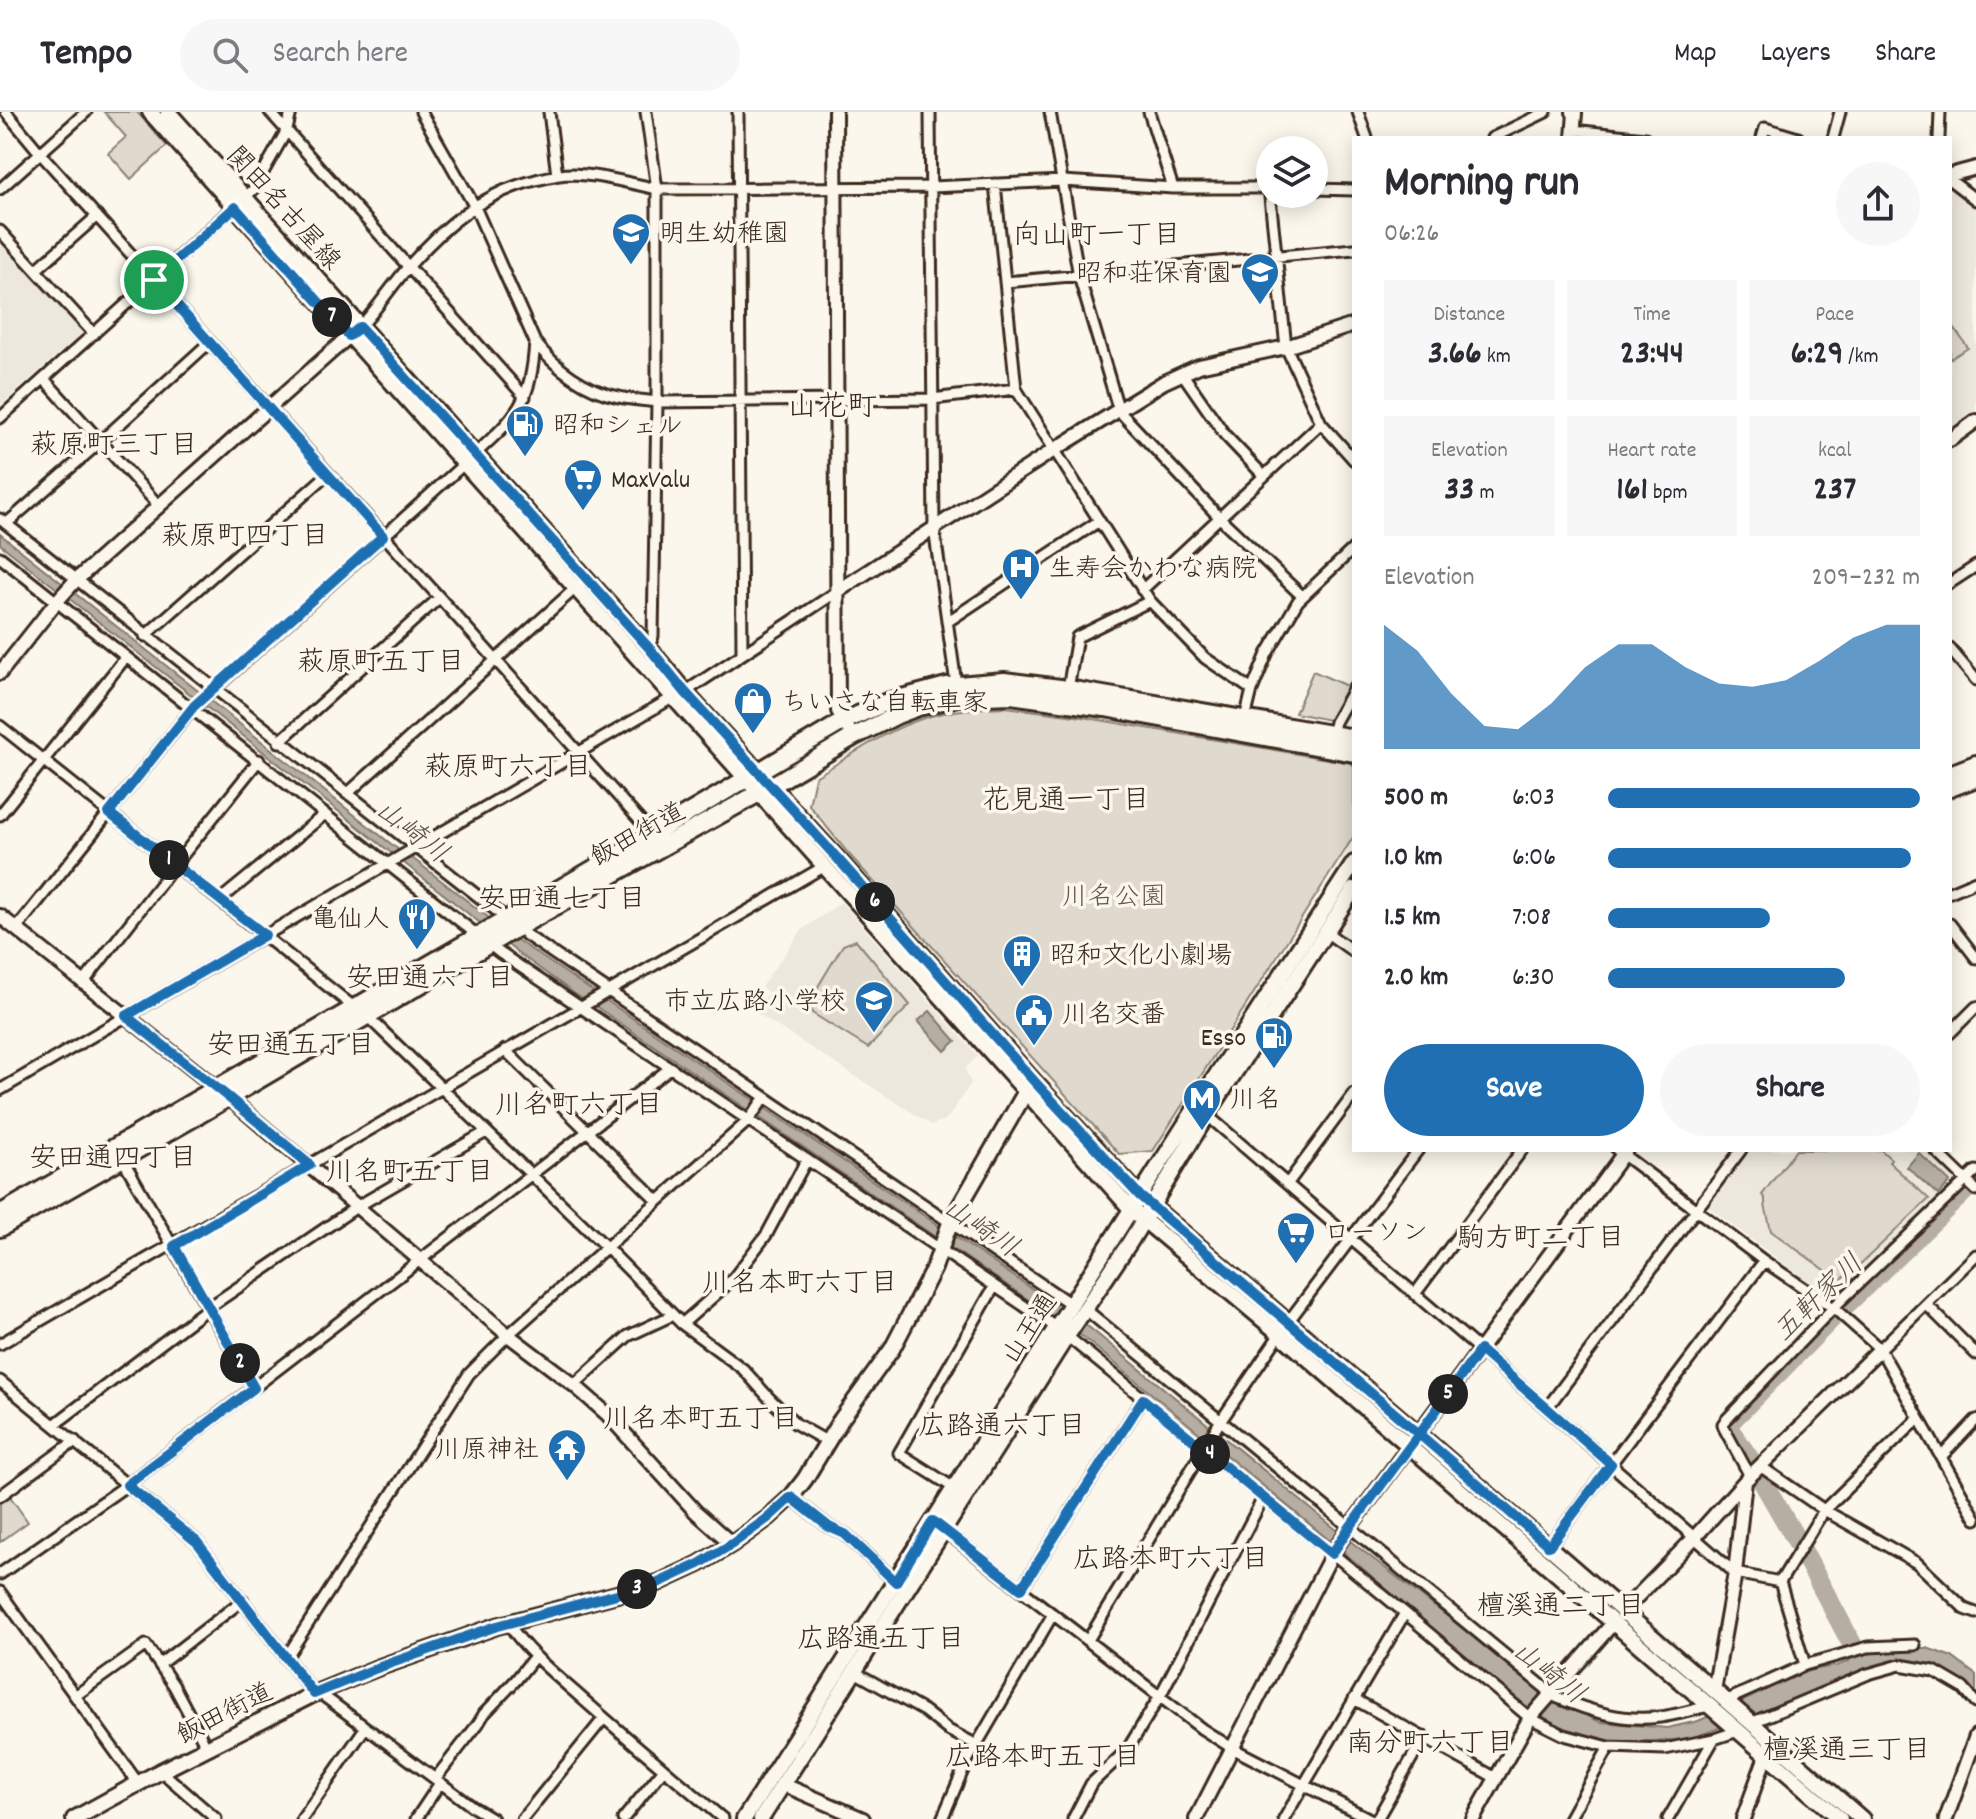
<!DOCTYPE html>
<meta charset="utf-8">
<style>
body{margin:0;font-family:Dekko,"Klee One",sans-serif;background:#f7f7f7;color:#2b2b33;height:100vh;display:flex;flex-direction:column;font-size:30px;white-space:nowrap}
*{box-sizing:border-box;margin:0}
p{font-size:26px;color:#7c7c81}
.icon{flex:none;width:44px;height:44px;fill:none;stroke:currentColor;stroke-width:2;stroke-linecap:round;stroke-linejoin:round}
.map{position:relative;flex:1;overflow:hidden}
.panel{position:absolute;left:1352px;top:24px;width:600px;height:1016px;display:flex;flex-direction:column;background:#fff;border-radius:0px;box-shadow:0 4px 20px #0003}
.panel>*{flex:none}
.fabs{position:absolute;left:1256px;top:24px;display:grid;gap:16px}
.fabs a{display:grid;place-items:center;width:72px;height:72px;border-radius:50%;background:#fff;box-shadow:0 4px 20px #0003;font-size:40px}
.pin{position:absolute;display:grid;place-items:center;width:68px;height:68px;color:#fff;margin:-34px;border:4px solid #fff;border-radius:50%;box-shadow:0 2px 8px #0007}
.km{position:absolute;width:40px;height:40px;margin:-20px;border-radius:50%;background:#222;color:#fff;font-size:22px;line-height:40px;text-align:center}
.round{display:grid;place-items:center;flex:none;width:84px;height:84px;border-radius:42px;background:#f7f7f7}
.headline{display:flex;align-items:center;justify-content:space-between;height:136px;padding:0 32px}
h1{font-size:44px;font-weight:700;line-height:60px}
.figures{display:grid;grid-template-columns:repeat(3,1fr);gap:12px;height:136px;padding:8px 32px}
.figures div{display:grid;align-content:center;border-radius:0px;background:#f7f7f7;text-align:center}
.figures b{font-size:34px;font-weight:700}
.figures small{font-size:22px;font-weight:400}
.figures p{font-size:22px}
.chart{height:224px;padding:16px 32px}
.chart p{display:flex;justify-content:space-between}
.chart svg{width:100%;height:144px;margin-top:8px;fill:#1f6fb2;opacity:.7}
.primary-button{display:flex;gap:16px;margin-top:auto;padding:16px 32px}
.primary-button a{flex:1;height:92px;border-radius:48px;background:#1f6fb2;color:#fff;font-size:32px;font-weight:700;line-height:92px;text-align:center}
.primary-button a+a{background:#f7f7f7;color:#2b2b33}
ul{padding:0 32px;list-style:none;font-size:26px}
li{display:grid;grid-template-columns:128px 96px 1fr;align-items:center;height:60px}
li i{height:20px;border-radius:10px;background:#1f6fb2}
header{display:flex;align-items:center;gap:48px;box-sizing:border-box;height:112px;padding:0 40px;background:#fff;border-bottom:2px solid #e1e1e2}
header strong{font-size:38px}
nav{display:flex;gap:44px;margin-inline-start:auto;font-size:28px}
.search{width:560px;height:72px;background:#f7f7f7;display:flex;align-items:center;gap:20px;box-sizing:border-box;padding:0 28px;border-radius:44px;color:#7c7c81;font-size:30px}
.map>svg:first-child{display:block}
.built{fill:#ede8dd}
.green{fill:#dfd9ce;stroke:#8d8276;stroke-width:2}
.water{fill:#b6aea2;stroke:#85796d;stroke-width:2}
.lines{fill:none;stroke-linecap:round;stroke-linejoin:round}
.river{stroke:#b6aea2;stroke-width:20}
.street-casing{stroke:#3b2a1e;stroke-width:15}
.secondary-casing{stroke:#3b2a1e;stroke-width:18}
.primary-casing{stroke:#3b2a1e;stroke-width:20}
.highway-casing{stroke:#3b2a1e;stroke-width:22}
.street{stroke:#fbf7ec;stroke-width:9}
.secondary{stroke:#fbf7ec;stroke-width:12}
.primary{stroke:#fbf7ec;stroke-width:14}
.highway{stroke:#fbf7ec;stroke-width:16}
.route-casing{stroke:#fff;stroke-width:16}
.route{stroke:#1f6fb2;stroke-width:10}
.labels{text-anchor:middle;stroke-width:7;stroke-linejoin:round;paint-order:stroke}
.street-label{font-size:26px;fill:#3b2a1e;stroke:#fbf7ec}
.poi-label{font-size:26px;fill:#3b2a1e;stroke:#fbf7ec;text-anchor:start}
.park-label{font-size:26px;fill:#64564a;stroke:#fbf7ec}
.neighbourhood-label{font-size:28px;fill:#3b2a1e;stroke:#fbf7ec}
.water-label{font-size:28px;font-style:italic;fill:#605246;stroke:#fbf7ec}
.quarter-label{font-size:30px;fill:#3b2a1e;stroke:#fbf7ec}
</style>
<header>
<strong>Tempo</strong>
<div class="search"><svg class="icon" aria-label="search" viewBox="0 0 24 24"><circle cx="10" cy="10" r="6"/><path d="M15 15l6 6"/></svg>Search here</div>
<nav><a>Map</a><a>Layers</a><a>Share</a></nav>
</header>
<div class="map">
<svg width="1976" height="1707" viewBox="0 0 1976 1707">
<rect width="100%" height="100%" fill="#fbf7ec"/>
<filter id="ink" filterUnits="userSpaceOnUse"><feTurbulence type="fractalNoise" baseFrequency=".0125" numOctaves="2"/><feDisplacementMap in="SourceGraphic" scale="16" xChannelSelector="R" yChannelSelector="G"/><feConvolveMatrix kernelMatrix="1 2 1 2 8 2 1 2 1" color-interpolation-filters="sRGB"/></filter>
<g filter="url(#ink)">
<path class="built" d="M1950,76L1976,95V298L1950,317Z
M0,124L82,214L81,222L0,294Z
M841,790L978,944L965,957L971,971L950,1003L944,1009L937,1010L933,1014L755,900L768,881L761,875L802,818Z
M1749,1038H1925L1961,1070L1835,1190L1710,1096L1708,1091Z"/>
<path class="green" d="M104,0H137L167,34L131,67L108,41L126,25Z
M1950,210L1968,236L1950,247Z
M1313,559L1349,575L1329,608L1295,601Z
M1006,595L1076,604L1351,651L1354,654V724L1153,1039L1119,1042L847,740L809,693L815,665C852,643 890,615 931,604C956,597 981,596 1006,595Z
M856,828L910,893L868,936L812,901L810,888L843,833Z
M1796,1038H1881L1891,1047L1889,1050L1929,1087L1851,1161L1839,1168L1771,1119L1765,1093V1086L1762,1083Z
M9,1383L28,1410L0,1430V1389Z"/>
<path class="water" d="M0,422L400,739L411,745L520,830L1090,1216L1349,1428L1554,1587L1600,1610L1667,1616L1698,1609L1735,1593L1783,1569L1810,1558L1836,1554L1885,1536H1927L1952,1545L1976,1563V1582C1947,1555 1911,1543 1873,1554L1755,1603L1689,1627L1614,1631L1570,1621L1540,1605L1474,1553L1341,1438L1083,1225L595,894L582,887L518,841L0,432Z
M930,899L956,929L945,939L918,909Z
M1919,1041L1950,1070L1938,1083L1907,1055Z"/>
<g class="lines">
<path class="river" d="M1751,1349L1729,1317L1728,1313L1730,1310L1832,1206L1976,1068
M1760,1365L1801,1436L1861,1549"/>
<defs>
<path id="street" d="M6,0L40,41L652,722
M270,0L525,285
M421,0L475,95L535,230C555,256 586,279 619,285C631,288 644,288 657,290L932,287L1016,277
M549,0L557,63
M646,0L657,77V290L653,524L650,537
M738,0L742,542
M930,0L934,416L956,572
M1050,0L1079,164L1119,299L1220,406L1302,484
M1149,0L1173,76
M1358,0L1367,26
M1573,18L1645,26
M1492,26L1546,0
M1762,26L1765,16L1798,26
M1833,26L1840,0
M1939,26L1940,0
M1950,68L1976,88
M995,72L1016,277L1150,489L1205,546L1252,578
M1269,76L1286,235L1321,311L1354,348
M0,77L86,0
M1314,77L1354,78
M0,119L94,222
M36,158L97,104
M1006,170L1354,137
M360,215C378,196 392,173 410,153C445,113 483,81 536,68C548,65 559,62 572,62C601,63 629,71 657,77L931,75L1063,69L1173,76H1270
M1182,261L1225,323L1264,364
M44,267L160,395
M0,306L253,78L287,18L291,0
M474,343C518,303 531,290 535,230
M0,407L507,807
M6,412L100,330L210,230
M0,445L500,841L1057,1216
M1950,471L1976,454
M1142,478L1321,311
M947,510L1099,409
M145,524L328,362
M1950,537L1976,568
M1068,577L1077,525L1150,489
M685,580L838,479
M1245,607L1252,578L1267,542L1298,489L1354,436
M0,614L355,896
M1332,622L1335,610L1354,576
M279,630L439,486
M347,682L579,473
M0,703L126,545
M1950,780L1976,769
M220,788L325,702
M1950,812L1976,846
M519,815L526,823L1072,1193
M16,817L192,597L464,352
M1326,820L1354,840
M84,870L175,753L259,648
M367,904L606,1135L682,1212L743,1257L770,1287L796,1312L828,1330
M1950,921L1976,895
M505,938L658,1089
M0,978L672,586
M1207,1003L1480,1238L1735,1461L1780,1470L1805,1553
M1617,1038L1764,1149L1835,1197L1880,1237L1976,1143
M1935,1038L1976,1078
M122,1046L254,1276
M1288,1071L1354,982
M1415,1182L1522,1038
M1926,1192L1976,1242
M1085,1197L1556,1585C1589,1599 1623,1610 1660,1605C1676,1603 1693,1598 1709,1594
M1288,1210L1418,1038
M682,1212L732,1168L767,1122L806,1049
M1067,1224L1405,1501L1530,1606L1564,1623L1609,1635L1665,1637L1714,1627L1738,1619
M0,1232C276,1075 549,911 825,754
M1880,1237L1976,1407
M0,1269L197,1430L314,1582
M574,1273L628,1224L673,1203
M1547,1296L1741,1038
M54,1313L208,1196L358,1094L486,1020
M1941,1345L1976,1308
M1760,1354L1824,1398L1917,1451L1965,1497L1976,1501
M1750,1364L1724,1316L1723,1312L1726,1308L1833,1196L1976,1059
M954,1376L899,1341L994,1175
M0,1384L75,1329
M791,1385L829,1415L845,1422L896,1470
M941,1416L1202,1617L1232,1636L1370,1707
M1549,1434L1764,1149
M0,1462L127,1373L670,956
M1780,1470L1824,1398L1919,1306
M1021,1477L1143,1287
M0,1480L138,1671
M508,1511C526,1539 552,1560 577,1582C625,1625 674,1665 723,1707
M1088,1528L1218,1313L1280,1222
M286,1546L469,1262L508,1223L748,1009L765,985
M160,1552L243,1488
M853,1559L924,1599L948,1618L977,1633
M318,1580L473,1695L493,1707
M75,1584L146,1533L174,1574L207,1636
M1354,1587L1496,1666
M1725,1589L1805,1553L1868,1535L1915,1533
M1751,1611L1868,1562L1900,1553L1934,1559L1963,1576L1976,1591
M161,1659L216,1707
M435,1667L478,1612L484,1602L516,1568L535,1544
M302,1707L365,1616
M416,1707L440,1671
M522,1707L604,1606
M623,1707L664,1657
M942,1707L967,1649L1053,1502
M1073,1707L1091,1672L1127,1638L1160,1584L1263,1386
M1284,1707L1405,1501
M1377,1707L1424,1625
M1569,1707L1609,1635
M1668,1707L1714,1627"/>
<path id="secondary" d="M835,0L838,599L853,625
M1573,0L1575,1L1573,26
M1950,63L1976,56
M1950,328L1976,309
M838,479L1054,338L1164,270L1199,254L1286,235L1354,213
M0,561L57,489L76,468L357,217
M0,804L228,985L508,1223L574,1273L607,1302L696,1400L732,1432
M1623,1499L1695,1425L1745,1369L1880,1237
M1714,1579L1735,1461L1745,1369
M782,1672L863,1707
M1196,1707L1332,1442L1347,1419L1626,1038
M1473,1707L1530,1606L1613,1511
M1743,1707L1771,1630
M1946,1707L1976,1624"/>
<path id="primary" d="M150,0L1132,1098L1280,1222L1840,1707
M168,0L650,537L685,580L838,747L1033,968L1140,1084L1419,1322L1862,1707
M74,1707L161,1659L318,1580L377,1556L497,1514L658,1471L699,1452L732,1432L768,1406L791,1385L805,1367L840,1309L892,1237L934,1156L950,1111L1029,974
M744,1707L1219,959L1354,751
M761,1707L1067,1224L1130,1130L1207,1003L1354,777"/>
<path id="highway" d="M1950,662L1976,652
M1950,676L1976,666
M0,1102L614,745L844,609L887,590L947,574L1004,569L1068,577L1354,626
M0,1116L202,1001L513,818L759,681L853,625L897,603L918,595L958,585L1011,583L1105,596L1354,641"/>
</defs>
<use href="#street" class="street-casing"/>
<use href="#secondary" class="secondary-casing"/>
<use href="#primary" class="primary-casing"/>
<use href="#highway" class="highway-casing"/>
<use href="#street" class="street"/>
<use href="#secondary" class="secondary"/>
<use href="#primary" class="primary"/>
<use href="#highway" class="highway"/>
</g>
</g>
<g class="lines" filter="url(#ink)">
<defs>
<path id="route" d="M154,168L383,424L194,594L109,701L265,823L126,904L228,985L310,1053L174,1134L254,1276L127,1373L197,1430L314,1582L377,1556L497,1514L658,1471L699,1452L732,1432L768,1406L791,1385L829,1415L845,1422L896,1470L933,1409L1021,1477L1143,1287L1332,1442L1347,1419L1419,1322L1549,1434L1611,1352L1480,1238L1419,1322L1140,1084L1033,968L838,747L685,580L650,537L360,215L349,224L235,95L154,168"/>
</defs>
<use href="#route" class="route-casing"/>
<use href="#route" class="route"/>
</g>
<defs>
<symbol id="school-pin" viewBox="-11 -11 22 30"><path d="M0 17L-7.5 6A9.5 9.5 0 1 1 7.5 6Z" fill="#1f6fb2" stroke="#fbf7ec"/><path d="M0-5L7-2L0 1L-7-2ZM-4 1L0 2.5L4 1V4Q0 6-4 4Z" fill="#fff"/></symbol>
<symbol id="fuel-pin" viewBox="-11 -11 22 30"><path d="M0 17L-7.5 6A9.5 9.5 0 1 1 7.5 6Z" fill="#1f6fb2" stroke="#fbf7ec"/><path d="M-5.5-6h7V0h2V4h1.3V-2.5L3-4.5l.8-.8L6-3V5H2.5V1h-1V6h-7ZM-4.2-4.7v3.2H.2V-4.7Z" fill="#fff"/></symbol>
<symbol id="supermarket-pin" viewBox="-11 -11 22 30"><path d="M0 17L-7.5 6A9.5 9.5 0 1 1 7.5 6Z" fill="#1f6fb2" stroke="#fbf7ec"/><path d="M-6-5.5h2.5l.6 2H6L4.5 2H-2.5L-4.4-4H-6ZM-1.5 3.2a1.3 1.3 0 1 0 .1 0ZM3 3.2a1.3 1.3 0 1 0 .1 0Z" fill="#fff"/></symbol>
<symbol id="hospital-pin" viewBox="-11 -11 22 30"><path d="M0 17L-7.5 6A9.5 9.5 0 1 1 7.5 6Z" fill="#1f6fb2" stroke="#fbf7ec"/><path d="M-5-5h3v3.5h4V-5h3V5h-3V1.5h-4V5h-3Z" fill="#fff"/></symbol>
<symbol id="shop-pin" viewBox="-11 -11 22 30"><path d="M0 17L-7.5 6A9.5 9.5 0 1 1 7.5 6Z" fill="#1f6fb2" stroke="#fbf7ec"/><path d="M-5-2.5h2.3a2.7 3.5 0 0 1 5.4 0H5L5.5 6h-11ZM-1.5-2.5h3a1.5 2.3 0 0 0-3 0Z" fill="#fff"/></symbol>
<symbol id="restaurant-pin" viewBox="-11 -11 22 30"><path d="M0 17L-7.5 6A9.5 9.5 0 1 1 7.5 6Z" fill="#1f6fb2" stroke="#fbf7ec"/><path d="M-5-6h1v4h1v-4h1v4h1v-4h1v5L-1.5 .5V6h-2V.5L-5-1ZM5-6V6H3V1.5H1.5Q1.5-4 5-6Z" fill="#fff"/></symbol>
<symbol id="building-pin" viewBox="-11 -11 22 30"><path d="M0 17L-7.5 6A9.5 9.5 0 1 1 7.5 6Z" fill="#1f6fb2" stroke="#fbf7ec"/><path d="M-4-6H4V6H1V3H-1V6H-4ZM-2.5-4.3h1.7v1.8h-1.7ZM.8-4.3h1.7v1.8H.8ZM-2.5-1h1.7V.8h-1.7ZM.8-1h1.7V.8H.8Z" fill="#fff"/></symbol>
<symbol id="civic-pin" viewBox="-11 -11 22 30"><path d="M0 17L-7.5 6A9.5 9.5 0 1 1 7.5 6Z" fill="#1f6fb2" stroke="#fbf7ec"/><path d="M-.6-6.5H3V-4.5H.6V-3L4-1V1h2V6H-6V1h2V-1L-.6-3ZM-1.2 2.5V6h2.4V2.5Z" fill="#fff"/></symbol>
<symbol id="metro-pin" viewBox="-11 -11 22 30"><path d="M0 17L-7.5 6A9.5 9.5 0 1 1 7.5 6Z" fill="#1f6fb2" stroke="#fbf7ec"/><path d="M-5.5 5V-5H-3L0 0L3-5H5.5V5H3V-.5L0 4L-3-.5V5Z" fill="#fff"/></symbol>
<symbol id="temple-pin" viewBox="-11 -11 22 30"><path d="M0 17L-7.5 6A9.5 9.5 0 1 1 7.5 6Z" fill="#1f6fb2" stroke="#fbf7ec"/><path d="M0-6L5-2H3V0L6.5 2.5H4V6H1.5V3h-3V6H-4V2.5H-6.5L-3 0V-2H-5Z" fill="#fff"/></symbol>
</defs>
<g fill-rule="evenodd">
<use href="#school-pin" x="609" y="98" width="44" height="60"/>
<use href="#school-pin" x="1238" y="138" width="44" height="60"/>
<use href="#fuel-pin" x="503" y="290" width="44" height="60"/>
<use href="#supermarket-pin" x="561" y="344" width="44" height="60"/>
<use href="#hospital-pin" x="999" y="433" width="44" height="60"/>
<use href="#shop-pin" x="731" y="567" width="44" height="60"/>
<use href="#restaurant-pin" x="395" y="783" width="44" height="60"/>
<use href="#building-pin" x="1000" y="820" width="44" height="60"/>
<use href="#school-pin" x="852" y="866" width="44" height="60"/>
<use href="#civic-pin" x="1012" y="879" width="44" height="60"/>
<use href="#fuel-pin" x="1252" y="902" width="44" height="60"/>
<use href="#metro-pin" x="1180" y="964" width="44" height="60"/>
<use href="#supermarket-pin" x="1274" y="1097" width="44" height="60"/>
<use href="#temple-pin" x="545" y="1314" width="44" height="60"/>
</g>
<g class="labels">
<g class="street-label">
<text transform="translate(285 95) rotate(48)" y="9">関田名古屋線</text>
<text transform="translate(637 721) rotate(-29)" y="9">飯田街道</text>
<text transform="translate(1028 1216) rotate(-57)" y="9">山王通</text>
<text transform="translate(224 1600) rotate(-27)" y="9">飯田街道</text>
</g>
<g class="poi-label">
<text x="659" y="129">明生幼稚園</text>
<text x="1232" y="169" text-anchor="end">昭和荘保育園</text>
<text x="553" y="321">昭和シェル</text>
<text x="611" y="375">MaxValu</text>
<text x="1049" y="464">生寿会かわな病院</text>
<text x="781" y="598">ちいさな自転車家</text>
<text x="389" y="814" text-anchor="end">亀仙人</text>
<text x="1050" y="851">昭和文化小劇場</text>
<text x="846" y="897" text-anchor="end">市立広路小学校</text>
<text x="1062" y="910">川名交番</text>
<text x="1246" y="933" text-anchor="end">Esso</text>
<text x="1230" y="995">川名</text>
<text x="1324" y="1128">ローソン</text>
<text x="539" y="1345" text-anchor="end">川原神社</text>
</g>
<g class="park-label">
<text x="1114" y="792">川名公園</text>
</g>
<g class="neighbourhood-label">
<text x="1097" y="131">向山町一丁目</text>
<text x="114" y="341">萩原町三丁目</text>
<text x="245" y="432">萩原町四丁目</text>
<text x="381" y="558">萩原町五丁目</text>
<text x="508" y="663">萩原町六丁目</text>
<text x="1066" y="696">花見通一丁目</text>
<text x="562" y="795">安田通七丁目</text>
<text x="430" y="874">安田通六丁目</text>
<text x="291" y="941">安田通五丁目</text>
<text x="579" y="1001">川名町六丁目</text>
<text x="113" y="1054">安田通四丁目</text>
<text x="410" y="1068">川名町五丁目</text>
<text x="1541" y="1134">駒方町二丁目</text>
<text x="800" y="1179">川名本町六丁目</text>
<text x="701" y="1315">川名本町五丁目</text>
<text x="1002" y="1322">広路通六丁目</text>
<text x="1171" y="1455">広路本町六丁目</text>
<text x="1561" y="1502">檀溪通二丁目</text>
<text x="881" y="1535">広路通五丁目</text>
<text x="1430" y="1639">南分町六丁目</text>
<text x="1847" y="1646">檀溪通三丁目</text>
<text x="1043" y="1653">広路本町五丁目</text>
</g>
<g class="water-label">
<text transform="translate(413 718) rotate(38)" y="10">山崎川</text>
<text transform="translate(982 1114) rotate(34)" y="10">山崎川</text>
<text transform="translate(1817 1184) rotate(-44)" y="10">五軒家川</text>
<text transform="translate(1550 1559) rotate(38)" y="10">山崎川</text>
</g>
<g class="quarter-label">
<text x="832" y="303">山花町</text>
</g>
</g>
</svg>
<div class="fabs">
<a><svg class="icon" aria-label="layers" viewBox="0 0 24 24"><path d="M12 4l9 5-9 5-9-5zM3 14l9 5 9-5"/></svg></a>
</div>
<div class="pin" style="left:154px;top:168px;background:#1e9e55"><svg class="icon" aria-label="arrive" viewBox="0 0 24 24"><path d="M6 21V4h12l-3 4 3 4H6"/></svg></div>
<b class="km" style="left:169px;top:748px">1</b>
<b class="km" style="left:240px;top:1251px">2</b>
<b class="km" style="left:637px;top:1477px">3</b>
<b class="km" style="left:1210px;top:1342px">4</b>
<b class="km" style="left:1448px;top:1282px">5</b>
<b class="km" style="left:875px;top:790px">6</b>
<b class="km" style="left:332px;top:205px">7</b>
<section class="panel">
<div class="headline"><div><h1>Morning run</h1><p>06:26</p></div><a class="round"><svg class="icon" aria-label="share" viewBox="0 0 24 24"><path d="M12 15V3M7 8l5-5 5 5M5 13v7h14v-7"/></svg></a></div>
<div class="figures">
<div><p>Distance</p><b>3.66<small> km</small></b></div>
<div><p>Time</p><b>23:44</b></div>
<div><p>Pace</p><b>6:29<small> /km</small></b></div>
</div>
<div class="figures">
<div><p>Elevation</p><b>33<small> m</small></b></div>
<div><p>Heart rate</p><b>161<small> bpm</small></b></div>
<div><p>kcal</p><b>237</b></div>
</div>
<div class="chart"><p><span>Elevation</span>209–232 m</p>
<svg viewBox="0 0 160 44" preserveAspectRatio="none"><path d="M0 44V6L10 14L20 27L30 37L40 38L50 30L60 19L70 12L80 12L90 19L100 24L110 25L120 23L130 17L140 10L150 6L160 6V44z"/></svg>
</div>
<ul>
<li><b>500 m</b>6:03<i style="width:100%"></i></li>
<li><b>1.0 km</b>6:06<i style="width:97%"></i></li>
<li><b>1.5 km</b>7:08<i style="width:52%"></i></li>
<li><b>2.0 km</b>6:30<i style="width:76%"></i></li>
</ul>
<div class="primary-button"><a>Save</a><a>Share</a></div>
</section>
</div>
